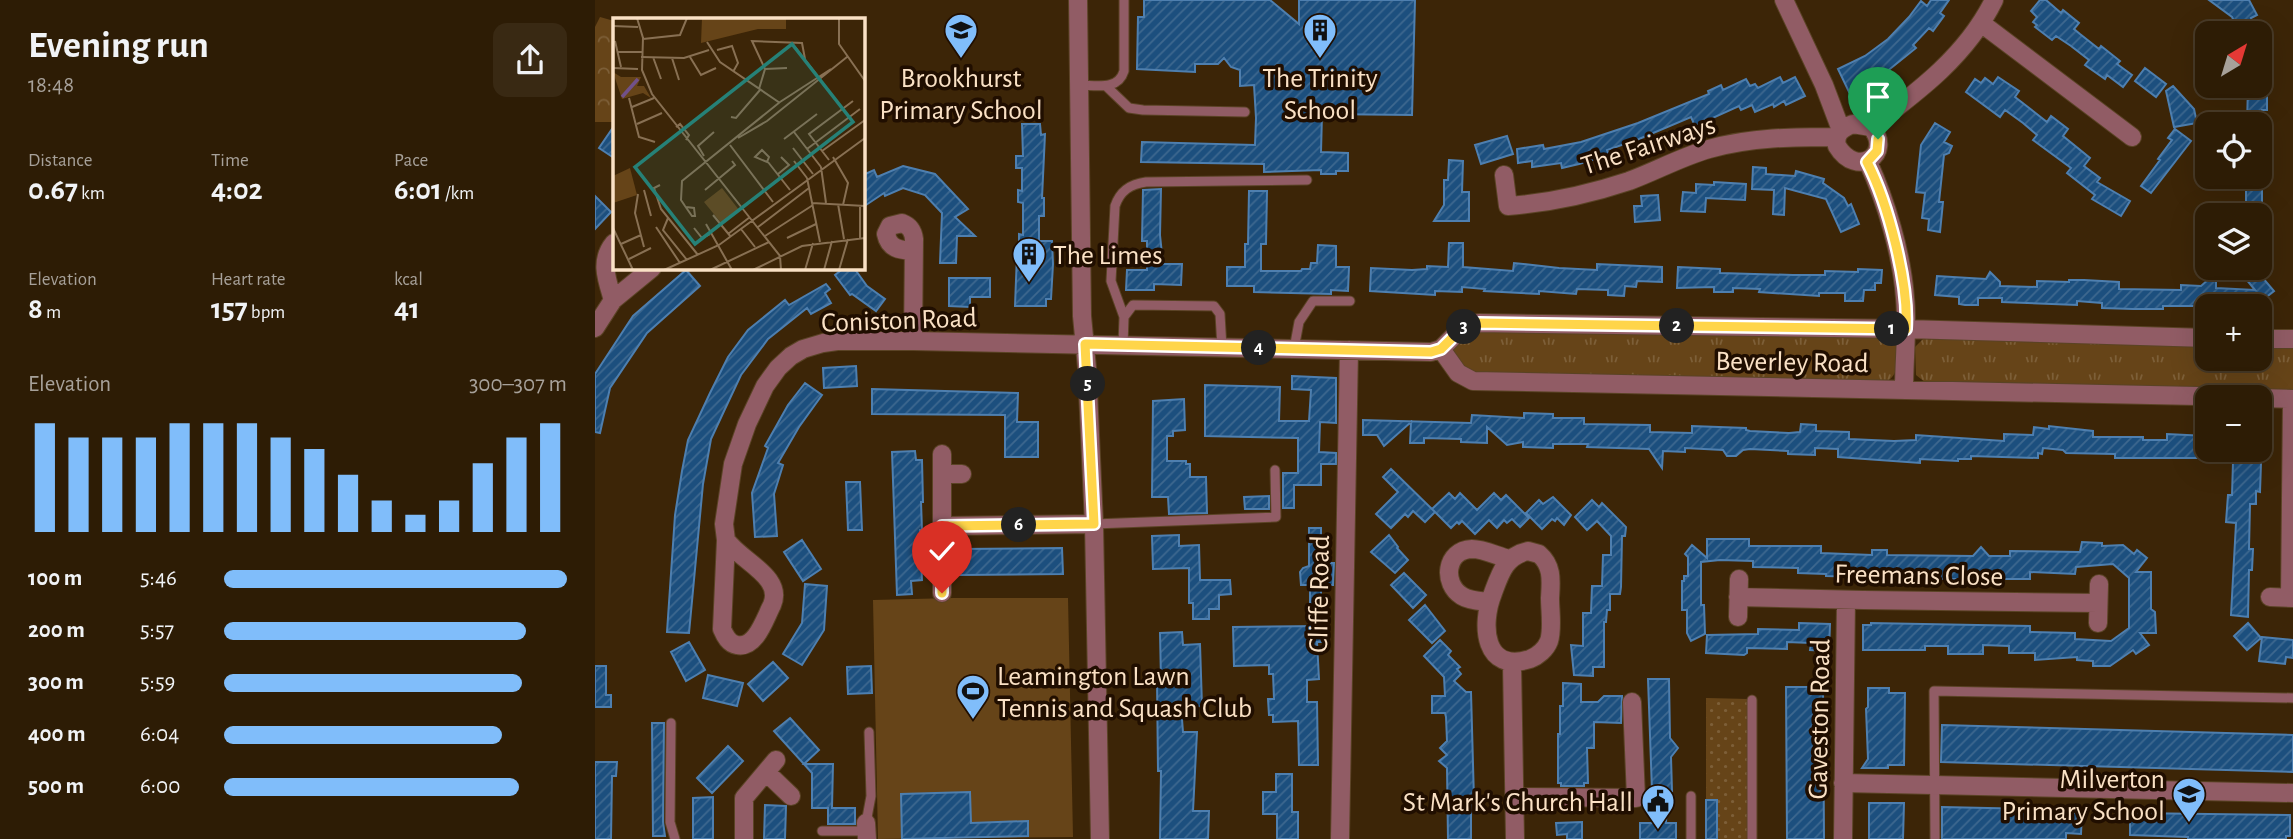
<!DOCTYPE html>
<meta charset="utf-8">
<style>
body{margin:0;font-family:"Alegreya Sans",sans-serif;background:#392913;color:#f1f3f6;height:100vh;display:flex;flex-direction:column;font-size:26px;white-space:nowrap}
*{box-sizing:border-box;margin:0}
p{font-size:23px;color:#a7a19a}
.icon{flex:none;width:38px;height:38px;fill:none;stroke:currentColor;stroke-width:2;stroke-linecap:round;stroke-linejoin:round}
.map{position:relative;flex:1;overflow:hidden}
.details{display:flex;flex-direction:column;background:#2d1c05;width:595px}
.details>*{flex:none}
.needle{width:46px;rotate:38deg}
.buttons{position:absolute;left:1600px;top:21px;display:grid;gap:14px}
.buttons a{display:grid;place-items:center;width:77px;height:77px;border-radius:14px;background:#2d1c05;box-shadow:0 7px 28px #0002,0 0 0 2px #483a27;font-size:35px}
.pin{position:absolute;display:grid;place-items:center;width:60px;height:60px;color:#fff;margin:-72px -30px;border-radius:50% 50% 50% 0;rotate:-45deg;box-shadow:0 0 7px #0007}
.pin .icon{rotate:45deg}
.km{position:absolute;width:35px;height:35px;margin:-18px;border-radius:50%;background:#222;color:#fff;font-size:19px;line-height:35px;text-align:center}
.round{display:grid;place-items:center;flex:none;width:74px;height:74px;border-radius:14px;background:#392913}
.head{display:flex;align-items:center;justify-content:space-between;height:119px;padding:0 28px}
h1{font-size:38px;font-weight:700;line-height:52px}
.figures{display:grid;grid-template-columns:repeat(3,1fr);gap:10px;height:119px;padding:7px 28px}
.figures div{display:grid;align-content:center}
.figures b{font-size:30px;font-weight:700}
.figures small{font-size:19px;font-weight:400}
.figures p{font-size:19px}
.chart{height:196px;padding:14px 28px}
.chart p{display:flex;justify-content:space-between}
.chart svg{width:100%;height:126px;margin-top:7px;stroke:#80bdfa;stroke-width:6}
ul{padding:0 28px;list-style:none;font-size:23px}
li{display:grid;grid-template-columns:112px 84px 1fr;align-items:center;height:52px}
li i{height:18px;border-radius:9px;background:#80bdfa}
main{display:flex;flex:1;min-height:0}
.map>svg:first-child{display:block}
.grass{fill:url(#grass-tufts)}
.forest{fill:url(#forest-crowns)}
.garden{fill:url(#garden-dots)}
.pitch{fill:#664418}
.building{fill:url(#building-hatch);stroke:#4e7faf;stroke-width:2}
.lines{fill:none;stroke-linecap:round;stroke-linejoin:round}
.lane-casing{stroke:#5a4325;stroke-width:11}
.street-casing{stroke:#5a4325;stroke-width:20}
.lane{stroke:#915c65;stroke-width:9}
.street{stroke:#915c65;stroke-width:18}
.route-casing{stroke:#fff;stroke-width:14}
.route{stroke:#ffd54a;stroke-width:9}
.labels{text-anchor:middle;stroke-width:7;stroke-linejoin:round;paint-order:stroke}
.poi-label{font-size:28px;fill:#fae1c5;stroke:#200e00}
.street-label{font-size:28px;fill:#fae1c5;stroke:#200e00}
.inset-river{fill:none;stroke:#715189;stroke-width:3.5}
.inset-road{fill:none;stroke:#887053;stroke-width:2}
.view{fill:#268177;fill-opacity:0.15;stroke:#268177;stroke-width:3.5}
.inset-edge{fill:none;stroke:#fae1c5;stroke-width:3.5}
</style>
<main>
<section class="details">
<div class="head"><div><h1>Evening run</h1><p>18:48</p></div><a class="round"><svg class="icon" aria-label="share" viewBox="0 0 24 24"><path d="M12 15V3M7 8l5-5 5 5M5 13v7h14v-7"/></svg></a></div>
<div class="figures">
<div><p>Distance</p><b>0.67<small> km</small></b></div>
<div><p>Time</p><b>4:02</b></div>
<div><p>Pace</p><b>6:01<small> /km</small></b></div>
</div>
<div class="figures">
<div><p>Elevation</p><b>8<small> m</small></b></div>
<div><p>Heart rate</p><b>157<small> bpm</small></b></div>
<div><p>kcal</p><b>41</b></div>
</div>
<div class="chart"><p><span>Elevation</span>300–307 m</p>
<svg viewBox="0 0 160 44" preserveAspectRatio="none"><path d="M5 44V6M15 44V11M25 44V11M35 44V11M45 44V6M55 44V6M65 44V6M75 44V11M85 44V15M95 44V24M105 44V33M115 44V38M125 44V33M135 44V20M145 44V11M155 44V6"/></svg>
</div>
<ul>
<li><b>100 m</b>5:46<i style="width:100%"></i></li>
<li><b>200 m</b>5:57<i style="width:88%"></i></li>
<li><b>300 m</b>5:59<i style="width:87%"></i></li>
<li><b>400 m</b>6:04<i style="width:81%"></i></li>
<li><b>500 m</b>6:00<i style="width:86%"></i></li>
</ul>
</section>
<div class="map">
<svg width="1698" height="839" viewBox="0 0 1698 839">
<defs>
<pattern id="grass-tufts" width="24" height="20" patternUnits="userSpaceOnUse" patternTransform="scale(1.75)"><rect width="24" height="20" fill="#664418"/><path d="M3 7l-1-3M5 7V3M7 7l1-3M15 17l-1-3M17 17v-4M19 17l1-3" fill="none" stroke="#7d5f38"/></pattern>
<pattern id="forest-crowns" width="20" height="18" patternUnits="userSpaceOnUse" patternTransform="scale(1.75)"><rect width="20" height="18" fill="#664418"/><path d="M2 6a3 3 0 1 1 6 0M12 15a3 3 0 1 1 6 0" fill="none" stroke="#7d5f38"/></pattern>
<pattern id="garden-dots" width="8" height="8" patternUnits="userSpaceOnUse" patternTransform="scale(1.75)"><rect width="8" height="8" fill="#664418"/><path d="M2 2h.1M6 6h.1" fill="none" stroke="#7d5f38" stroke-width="1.8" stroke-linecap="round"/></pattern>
<pattern id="building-hatch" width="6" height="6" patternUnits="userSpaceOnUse" patternTransform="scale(1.75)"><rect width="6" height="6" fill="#1c4f7e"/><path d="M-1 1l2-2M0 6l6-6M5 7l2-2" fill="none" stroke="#3e688f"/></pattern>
</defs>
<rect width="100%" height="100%" fill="#3c2507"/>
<path class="grass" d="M881,330L1287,335L1302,346C1302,362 1305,375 1289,383L875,374L857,354C858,338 868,337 881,330Z
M1328,339L1612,345V359H1664V346L1698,347V391L1331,383L1321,375L1320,347Z"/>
<path class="forest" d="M5,17L19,21V122H0V27Z"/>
<path class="garden" d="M1111,698L1153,699V839H1122V800H1111Z"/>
<path class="pitch" d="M358,598H473L478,837L283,839L278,600Z"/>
<path class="building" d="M549,0H675L704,24V0H820L817,115L727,114L726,152L753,153V171H741V174H726V170L669,172V164L546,162L547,142L660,145L661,118L659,85L645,86V70L636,67L629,58L623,64H600V72L542,69L543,17H549Z
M1336,0H1354L1345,13L1349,16L1338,31L1334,28L1318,45L1321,48L1285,77L1254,92L1243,69L1270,56L1293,39L1314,17L1326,1L1332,6Z
M1445,0H1451L1466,13L1468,10L1484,23L1479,29L1485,34L1504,49L1506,46L1525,61L1522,64L1537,75L1528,87L1512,75L1510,79L1490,65L1494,60L1476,46L1461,36L1457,40L1440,27L1442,25L1438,22L1442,17L1436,11Z
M1614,0H1654L1662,15L1656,18L1664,33H1645L1637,17Z
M1550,68L1571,84L1561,97L1540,81Z
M1185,77L1188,83L1200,77L1210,96L1191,105L1189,101L1179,107L1178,104L1160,112L1157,105L1146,110L1144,106L1100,126L1096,117L1044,139L1012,150L1014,155L984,164L967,168L966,163L937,167V161L923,163L922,149L948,145L949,149L986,142L1043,123L1114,94L1113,91L1126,85L1128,90L1151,79L1155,86L1160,84L1163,88Z
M1403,77L1424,91L1420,97L1452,122L1456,116L1473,129L1468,136L1495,158L1489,166L1505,178L1502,182L1535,201L1526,216L1497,199L1500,195L1472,173L1476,168L1438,140L1442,135L1428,123L1410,110L1405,117L1371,92L1380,79L1386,83L1390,78L1398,84Z
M1578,86L1599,109L1602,123L1579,127L1571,91Z
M1653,86H1672V110H1667V124H1652Z
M1340,123L1355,132L1349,142L1357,146L1354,153L1349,155L1344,202H1348L1345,232L1333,230L1334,219L1327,218L1330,193L1321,192L1326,145Z
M427,124H445L446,135L450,134L447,198H449V216H444V241H457L458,264L456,299H451V306H420L422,254H424V234L428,235V203L423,202V190L427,191V168H421V156H428Z
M19,126V158L4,148Z
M1580,129L1596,141L1556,193L1546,186L1565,160L1563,159L1577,140L1573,138Z
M912,136L918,154L886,164L880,145Z
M854,160L868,161L867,192H874V221H839L849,205V180H853Z
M308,166L340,174L373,209L360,217L380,236H362L361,263H345L347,213L330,195L308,188L290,196L289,193L268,207V175L279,170L282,177Z
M1158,167L1171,168V174L1200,176L1201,171L1229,179L1228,183L1249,198L1253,206L1256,204L1264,224L1246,232L1231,199L1190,188L1189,215L1178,214L1179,190L1157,189Z
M1651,180H1667V215H1651Z
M1119,182L1151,184L1150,200L1111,198L1110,212L1086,211L1088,192L1101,193V184L1119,185Z
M566,189L565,235L568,264H587L586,285L559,284V290H531L532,270H552V241H547L548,190Z
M654,191H672L671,244H666V271H706L707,269H715L716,263H722L723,245L741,246V267H754L753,291L736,290V294L659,292V286H632V267H650V244H653Z
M1063,195L1065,220L1040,222L1039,206H1047L1046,196Z
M0,196L16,212L0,229Z
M854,243H868V267L918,271L919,263L964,268L1002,270V264L1067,267V282L1042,281L1041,287L1030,286L1029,296L1013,295V290L982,289L981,294L944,291V294L889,291L890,289L867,287V292L840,291V295L775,291L776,268L817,270L832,269V266L853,267Z
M1083,267L1125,269V273L1198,275H1230V271L1263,272V269L1287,270L1286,283H1280V290H1269L1268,301H1250V293H1224V296L1164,292L1165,289L1138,288V292H1119V287L1082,288Z
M249,268H259L272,286L290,299L281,311L257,294L255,295L240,275Z
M91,270L105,286L52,333L15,388L5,433L0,432V374L38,316Z
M1661,270L1679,291L1660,306H1568V309H1538L1507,308V303L1482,301V305L1407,302V298H1383V305H1370L1364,304V297L1340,295L1342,276L1391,279L1395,272L1405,282V286L1442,287V281L1474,282V280H1489L1524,282V289L1586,290V285L1606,286L1614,279H1621V288L1660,290L1651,279Z
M354,278H395V297H375V307L354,306Z
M231,284L235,289L230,293L236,303L216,314L212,308L173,339L146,375L130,409L116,439L108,484L94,633L72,632L80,515L87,471L93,440L115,393L133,357L153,330L190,300L194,305Z
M261,366L262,386L229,388L228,368Z
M697,376L741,378V423L725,422L724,452L741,453V464H726V485H699V508H688V473H703V438L610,436V385L685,387L684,421H714L716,390L697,389Z
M210,383L227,395L204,427L183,463L188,465L179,494L182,536L160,537L157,493L173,448L170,446L193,405Z
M277,389L423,393L422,422H443V457H410V415L277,414Z
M589,399L590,430L578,431V436H572V461H591V464H595V477H611L612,513L574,514L573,497H557L558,401Z
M929,413L958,414V418H989V424L1055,425V432L1097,433V426L1151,428V430L1155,431L1194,433L1205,432L1206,424L1221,425V431L1254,432V439L1299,441L1321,440V435L1409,441V434L1438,435L1439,427L1454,429V426L1498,431V437H1548V440H1572V434L1612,436V458H1520V454L1471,453L1468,450L1448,448L1447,454L1443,453V458L1376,456V459H1363V461L1325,459V463L1243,457V449L1220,448V455L1193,454V451L1155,449L1148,450L1141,456H1132L1128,450L1090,448V452L1068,451L1067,468L1054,449L992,447L993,444H958V448L928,447V442L912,445L892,427V443L866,442V439L829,438V443H815L816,422L789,446L782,435H768V420L876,423L877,415L929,418Z
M1642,450H1665L1666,463L1665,492L1661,491V504H1655L1654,549H1658L1657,570H1654L1653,617L1636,615L1641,523L1631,522L1633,495H1637L1638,462H1641Z
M320,451L321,460H327L328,502H326L327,530H325L327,580L316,581L317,594L302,595L297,452Z
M796,469L840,512L830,522L818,511L813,517L810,514L796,528L781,514L803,492L788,477Z
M251,482H265L267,530H253Z
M854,493L860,499L865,493L882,510L899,493L906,500L911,495L934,518L925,527L917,519L912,523L909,520L902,528L894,520L880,534L867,521L864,524L862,522L856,528L837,509Z
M674,496V509H650L649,497Z
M958,497L976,515L969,525L962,518L960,521L957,519L947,529L931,513L944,500L948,504Z
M997,500L1004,507L1007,503L1031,527L1030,536H1027L1026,587L1025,594H1015V610H1012L1011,622H1009V667H998V676L979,675L976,645L988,646V613H996L997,586H1007L1008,555H1016V536L1002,521L992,530L980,517Z
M714,528H726V563H739L738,585H726V614L715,615V585H706L705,572L708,568L714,566Z
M584,535V546L604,545L605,580H635L636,594L624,595V609H614V619H598V603H594V568L558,569L557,536Z
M794,535L803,547L802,548L813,560L800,573L776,552Z
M1112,539H1154V546H1226V553L1277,555V550H1292V555L1378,556L1386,547L1394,556H1415V551L1485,552L1487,542L1507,543V546L1528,545L1539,554L1542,550L1552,558L1541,572H1556V609L1560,612L1561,633H1545L1554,645L1541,654L1538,650L1515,666H1498V661L1482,660V657L1440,660V653H1414V646L1388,645V654H1353V646H1330V650H1268V625H1276V623L1435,626V632L1480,633V639L1516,641L1534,628V578L1518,564L1481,567L1480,574L1435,572V579H1349L1231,576V574L1203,573V568L1158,567V561L1125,560L1106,562V605H1109L1110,634L1096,641L1092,633V610H1087V581H1089V576H1093V557L1090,554L1097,545L1112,558Z
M207,540L226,569L208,581L189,552Z
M467,548L468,574L365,575L364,549Z
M809,573L831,595L818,608L796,585Z
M210,584L232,586L229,630L207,665L188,654L207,623Z
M830,605L850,631L837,643L814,620Z
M1204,623L1235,624L1234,651L1215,650L1216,643L1192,642V649L1152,648V653L1149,655L1111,653L1112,635L1163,634V629L1204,630Z
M1653,623L1666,638L1652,650L1639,636Z
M725,626L726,642H722L724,679L712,680V702H722L723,765H704L703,721L678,722V715H674L673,699H679L678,674H674V665L639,666L638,627Z
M587,632L588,645L605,644L607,706L586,707L588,732H602L598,811H614L613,839H565L566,771H563L562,680H566L565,633Z
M1667,637L1698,640V658L1691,657L1690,664L1664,661Z
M845,640L856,651L853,655L865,667L862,669L866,674L859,681L871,692H876L879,800H876V839H853L852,768L844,761L852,755L845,748L852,741L851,717L850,713H837V696H850L849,677L829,656Z
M94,642L110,670L91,681L76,652Z
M178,662L193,678L168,701L153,684Z
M0,666H11V695H16V707H0Z
M276,666L277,693L253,694L252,667Z
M113,675L148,683L142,706L108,698Z
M1053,679H1074L1075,738L1083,748L1076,757L1077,791H1072L1071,823H1081V839H1045V823H1060L1061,791H1057Z
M968,683L986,684V702H1003L1009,696H1027L1026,723L999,722V748H992L993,783H989V786H966V783H963V734H965V706H968Z
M1191,687H1228L1229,839H1192Z
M1273,688H1294V693H1310L1309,765H1293V768H1267L1273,759L1271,709L1273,707Z
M195,718L224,750L209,764H238L237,808H260V824H233V808H217V773L179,731Z
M57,723H69L68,822L70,836H58Z
M1347,725L1698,735V772L1346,762Z
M133,746L148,761L117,793L102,778Z
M0,762H22L21,776H17L16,839H0Z
M681,774H697V812H703V839H682V814H668V792H681Z
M375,792L376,823L433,821V836L307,839L306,794Z
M118,797V839H98V798Z
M1111,800H1122V839H1111Z
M1274,803H1309L1308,839H1274Z
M170,805L191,806L190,839H169Z
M1347,807L1478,810L1480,813H1487L1486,834L1471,833V839H1347Z
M1535,813L1695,815V836H1691V839H1593V837L1535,835Z
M987,822V839H972V834L962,835L961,823Z"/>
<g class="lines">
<defs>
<path id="lane" d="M484,85C501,85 523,91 529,71V0
M511,86L534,108L548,110L650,112
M529,317L538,305L619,306L625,314L627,348
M528,345L529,317L516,281L520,206C525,191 535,184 551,182L712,180
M699,349L704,322L718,301H755
M499,524L681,517L680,470
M1157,700V839
M76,723L75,822L80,839
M271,823L276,796L274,732
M227,831H272
M1096,839V796
M1340,839L1339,691L1698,698"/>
<path id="street" d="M483,0L487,316L492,368L499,524L505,839
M1189,0L1229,85L1246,130
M1386,23L1537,137
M1258,124L1276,127C1299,154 1262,179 1242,146C1239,134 1247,128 1258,124Z
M1276,127C1324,91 1372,55 1399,0
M1273,162C1291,201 1307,255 1310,298C1313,328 1309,359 1309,390
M909,175L913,206C954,203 995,194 1034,181C1061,171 1086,157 1114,149C1156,137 1199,137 1242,137
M18,300C12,280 4,261 19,243
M0,328L18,300L57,268
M1664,339H1698
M318,341L319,239C318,231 315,226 307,223L295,226L291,234C294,249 305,250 318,251
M846,349L863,373L878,381L1650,397
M1664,398L1698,399
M347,454V593
M347,474H367
M347,526L499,524
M131,540C147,562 189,577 177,605C170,618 161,649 142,645C134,644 130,636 127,629L131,540L129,524L138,464L152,424L170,386L183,368L196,356L208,349L228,343L242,341H318L836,352L846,349L868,327L884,323L1311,329L1612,338
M933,551L944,554C958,566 956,581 955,598C955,611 958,629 954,641C951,649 943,656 935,659C889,674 885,625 898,593C905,574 910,556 933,551Z
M1143,597L1268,600L1503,603
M1675,597L1698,598
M1695,598L1697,399
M894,602C885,601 875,601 867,596C847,584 850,550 877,549C889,549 902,556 914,559
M1143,617L1144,579
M1503,623L1504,584
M917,664L920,839
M171,772L196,796
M1248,783L1698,793
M920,797L1041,798L1037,702
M271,823L272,839
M149,839V798L181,760
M745,839L754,350
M1248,839L1251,600"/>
</defs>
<use href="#lane" class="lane-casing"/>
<use href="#street" class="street-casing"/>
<use href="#lane" class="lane"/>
<use href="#street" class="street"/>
</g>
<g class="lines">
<defs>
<path id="route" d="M347,593V526L499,524L490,344L836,352L846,349L868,327L884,323L1311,329C1314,283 1293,203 1272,162L1282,151L1283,139"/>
</defs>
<use href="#route" class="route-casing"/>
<use href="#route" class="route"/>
</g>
<defs>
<symbol id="school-pin" viewBox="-11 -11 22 30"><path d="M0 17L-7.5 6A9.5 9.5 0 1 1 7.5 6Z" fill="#80bdfa" stroke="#200e00"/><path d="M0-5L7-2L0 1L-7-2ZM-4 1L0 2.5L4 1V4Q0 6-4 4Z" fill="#111"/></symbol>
<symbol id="building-pin" viewBox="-11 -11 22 30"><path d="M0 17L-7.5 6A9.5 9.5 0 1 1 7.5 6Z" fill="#80bdfa" stroke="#200e00"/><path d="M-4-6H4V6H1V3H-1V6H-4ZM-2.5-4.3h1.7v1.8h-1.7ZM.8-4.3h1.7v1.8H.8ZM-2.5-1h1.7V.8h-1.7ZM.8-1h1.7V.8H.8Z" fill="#111"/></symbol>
<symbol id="stadium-pin" viewBox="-11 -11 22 30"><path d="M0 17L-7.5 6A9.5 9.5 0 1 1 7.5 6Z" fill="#80bdfa" stroke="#200e00"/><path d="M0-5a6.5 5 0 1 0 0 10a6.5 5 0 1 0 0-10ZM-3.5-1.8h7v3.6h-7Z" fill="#111"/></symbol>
<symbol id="civic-pin" viewBox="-11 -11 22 30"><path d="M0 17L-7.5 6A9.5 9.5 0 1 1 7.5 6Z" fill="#80bdfa" stroke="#200e00"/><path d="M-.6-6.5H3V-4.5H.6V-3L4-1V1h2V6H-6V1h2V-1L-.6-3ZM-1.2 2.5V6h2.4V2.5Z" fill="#111"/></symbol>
</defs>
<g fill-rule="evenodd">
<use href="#school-pin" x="347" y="11" width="38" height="52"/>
<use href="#building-pin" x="706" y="11" width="38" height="52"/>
<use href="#building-pin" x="415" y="235" width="38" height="52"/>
<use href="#stadium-pin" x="359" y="672" width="38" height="52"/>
<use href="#school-pin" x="1575" y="775" width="38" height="52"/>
<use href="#civic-pin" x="1044" y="782" width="38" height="52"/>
</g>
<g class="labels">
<g class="poi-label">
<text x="366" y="87">Brookhurst<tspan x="366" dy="32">Primary School</tspan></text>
<text x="725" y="87">The Trinity<tspan x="725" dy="32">School</tspan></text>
<text x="458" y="264" text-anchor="start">The Limes</text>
<text x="402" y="685" text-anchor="start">Leamington Lawn<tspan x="402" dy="32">Tennis and Squash Club</tspan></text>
<text x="1570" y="788" text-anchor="end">Milverton<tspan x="1570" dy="32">Primary School</tspan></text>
<text x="1038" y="811" text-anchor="end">St Mark's Church Hall</text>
</g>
<g class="street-label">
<text transform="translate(1053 144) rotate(-18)" y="10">The Fairways</text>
<text transform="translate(304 319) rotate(-2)" y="10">Coniston Road</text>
<text transform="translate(1197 361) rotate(1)" y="10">Beverley Road</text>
<text transform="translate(1324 574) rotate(1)" y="10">Freemans Close</text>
<text transform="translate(723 594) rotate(-89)" y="10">Cliffe Road</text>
<text transform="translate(1223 719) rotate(-89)" y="10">Gaveston Road</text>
</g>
</g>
<g transform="translate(18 18)">
<rect width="252" height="252" fill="#3c2507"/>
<path d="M0,54L8,59H28L24,68H31L38,80L30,75L9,81Z" fill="#664418"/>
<path d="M17,150L24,177L0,185V158Z" fill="#664418"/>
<path d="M89,0H173V11H145L88,25Z" fill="#664418"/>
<path d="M109,170L126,192L109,206L91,184Z" fill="#664418"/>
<path class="inset-river" d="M9,79L25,61"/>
<path class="inset-road" d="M24,0L30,20L29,52L39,76L167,238L168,252M226,0V26L252,63M0,8L25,9M30,21L67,17L74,0M2,23L8,49M94,24L107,44L167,85M179,25L204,57M104,32L119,28L125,45L120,54M5,34H29M28,39L71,40L96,32M40,39L48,61M77,39L88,57L103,50M59,40L66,62M0,50L25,51M152,51L174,50M208,63L222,81M146,71L152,51L139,23L189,25L192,41M16,80L26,119L42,124M19,89L41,80M118,99L123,100L147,72M24,106L49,95M63,109L67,106L76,117L73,122M181,114L208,149M125,120L154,103L234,39M171,121L204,96M117,127L160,184M180,130L200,156M194,131L247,91M149,132L156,139L154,144L142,139ZM209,133L252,102M91,138L85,128L101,114M220,139L235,165L230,187M216,142L196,116L240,83M181,143L194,160M155,144L177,172M208,149L213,185M165,156L176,147L168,139M194,160L207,224M47,167L41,170L48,191L85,237M31,172L38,198M92,172L122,147L119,143M25,176L22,195L31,229M199,185L252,188M225,186L231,221M73,189L81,190L82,198H79L72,188L68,182L69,163L167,84L218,51M100,197L118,219M55,200L50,212L74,242M93,206L119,252M43,209L67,245M145,209L196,170M0,210L20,252M81,210L89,220L97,216M128,211L142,229M115,216L137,199M152,218L200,187M174,220L203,206M247,220V189M8,226L28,217M16,241L38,230M51,252L106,227L252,120M97,252L156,224M140,252L189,228L252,220M192,252L200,225M211,252L219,223M226,252L235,221"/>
<path class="view" d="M179,26L240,104L82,226L22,149Z"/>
<rect width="252" height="252" class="inset-edge"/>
</g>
</svg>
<div class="buttons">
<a><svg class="needle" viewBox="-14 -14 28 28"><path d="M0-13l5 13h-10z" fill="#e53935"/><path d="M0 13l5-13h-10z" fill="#a7a19a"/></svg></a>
<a><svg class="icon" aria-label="locate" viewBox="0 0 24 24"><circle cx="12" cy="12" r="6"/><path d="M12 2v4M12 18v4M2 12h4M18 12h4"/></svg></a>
<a><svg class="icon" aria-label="layers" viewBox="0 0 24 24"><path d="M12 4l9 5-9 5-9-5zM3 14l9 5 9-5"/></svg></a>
<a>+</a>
<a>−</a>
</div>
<div class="pin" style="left:1283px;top:139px;background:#1e9e55"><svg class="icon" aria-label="arrive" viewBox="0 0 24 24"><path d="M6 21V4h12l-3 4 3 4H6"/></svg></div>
<div class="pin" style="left:347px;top:593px;background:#d93025"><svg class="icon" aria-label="check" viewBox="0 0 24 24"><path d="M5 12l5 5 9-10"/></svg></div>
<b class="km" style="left:1297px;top:329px">1</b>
<b class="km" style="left:1082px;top:326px">2</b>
<b class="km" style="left:869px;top:327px">3</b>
<b class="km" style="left:664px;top:348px">4</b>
<b class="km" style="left:493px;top:384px">5</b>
<b class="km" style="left:424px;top:525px">6</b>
</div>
</main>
